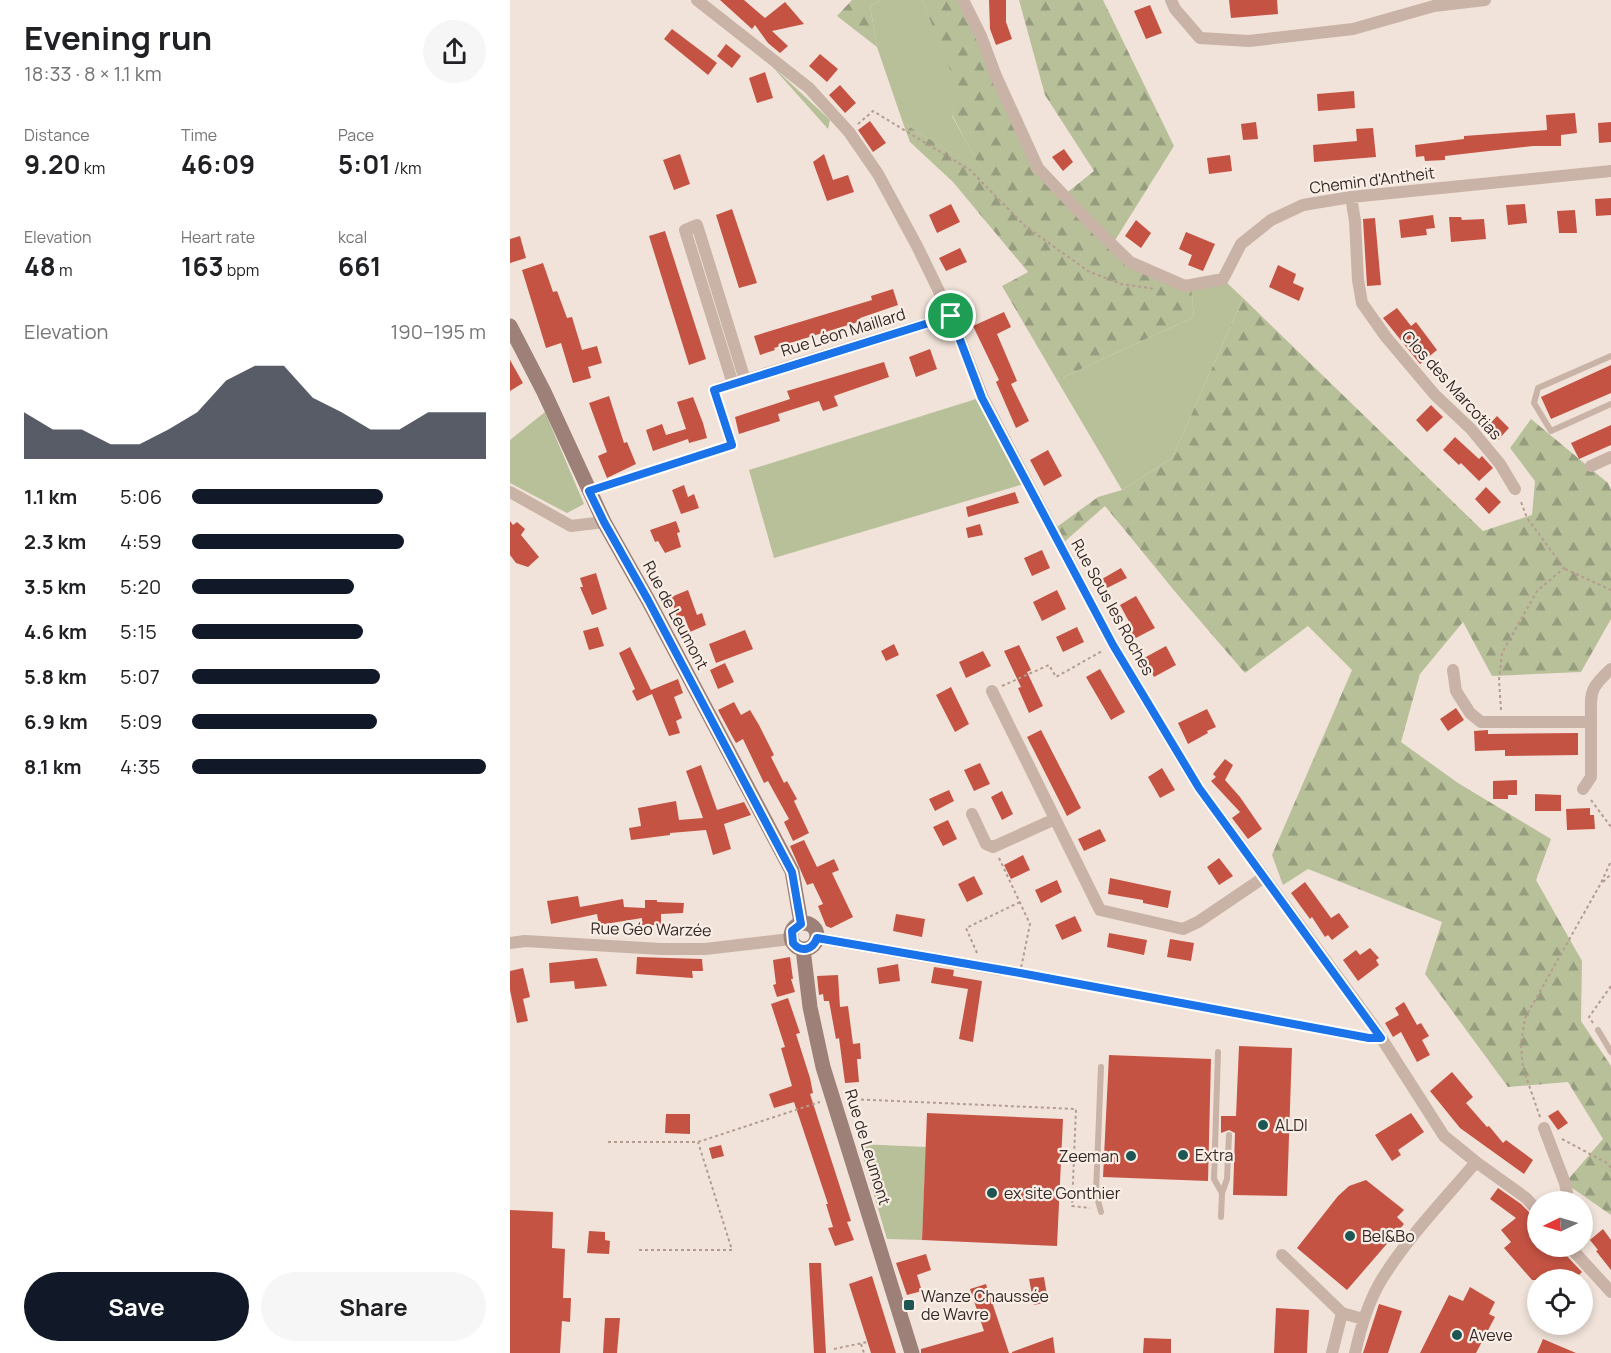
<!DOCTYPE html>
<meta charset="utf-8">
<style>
body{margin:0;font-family:Manrope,sans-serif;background:#f6f6f6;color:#202124;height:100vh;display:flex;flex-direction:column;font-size:22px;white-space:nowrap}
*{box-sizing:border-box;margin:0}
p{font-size:20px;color:#757577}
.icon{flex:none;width:33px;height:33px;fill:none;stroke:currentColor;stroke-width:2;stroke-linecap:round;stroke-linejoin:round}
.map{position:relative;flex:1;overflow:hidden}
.details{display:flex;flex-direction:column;background:#fff;width:510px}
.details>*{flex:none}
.needle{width:39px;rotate:265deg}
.controls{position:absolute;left:1017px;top:1191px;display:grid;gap:12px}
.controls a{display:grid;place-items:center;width:66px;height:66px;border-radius:50%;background:#fff;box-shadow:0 3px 9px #0003;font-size:30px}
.pin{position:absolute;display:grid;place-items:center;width:51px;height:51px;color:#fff;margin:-26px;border:3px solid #fff;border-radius:50%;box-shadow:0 2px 6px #0007}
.round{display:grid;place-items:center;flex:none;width:63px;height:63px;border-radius:32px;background:#f6f6f6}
.headline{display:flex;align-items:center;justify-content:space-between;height:102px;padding:0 24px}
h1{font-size:33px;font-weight:700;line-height:45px}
.stats{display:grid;grid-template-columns:repeat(3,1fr);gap:9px;height:102px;padding:6px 24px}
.stats div{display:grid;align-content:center}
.stats b{font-size:26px;font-weight:700}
.stats small{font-size:16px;font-weight:400}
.stats p{font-size:16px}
.chart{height:168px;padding:12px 24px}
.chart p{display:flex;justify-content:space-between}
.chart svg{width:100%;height:108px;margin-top:6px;fill:#111827;opacity:.7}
.cta{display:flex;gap:12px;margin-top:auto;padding:12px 24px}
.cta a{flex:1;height:69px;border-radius:36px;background:#111827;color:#fff;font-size:24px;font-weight:700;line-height:69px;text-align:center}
.cta a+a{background:#f6f6f6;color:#202124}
ul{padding:0 24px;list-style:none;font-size:20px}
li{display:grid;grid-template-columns:96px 72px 1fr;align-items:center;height:45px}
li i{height:15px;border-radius:8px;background:#111827}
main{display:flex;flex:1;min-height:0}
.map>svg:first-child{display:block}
.green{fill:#b8c09a}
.forest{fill:url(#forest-firs)}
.building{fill:#c55343}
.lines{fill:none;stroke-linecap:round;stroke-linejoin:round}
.path{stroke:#b59b90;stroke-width:2;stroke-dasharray:3 3;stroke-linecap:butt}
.lane{stroke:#c9b2a6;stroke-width:6}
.street{stroke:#c9b2a6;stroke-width:12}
.secondary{stroke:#9d8077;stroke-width:15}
.route-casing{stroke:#fff;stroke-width:12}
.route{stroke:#1a73e8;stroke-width:8}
.poi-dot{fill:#1d5653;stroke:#f9eee6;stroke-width:2}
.labels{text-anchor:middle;stroke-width:4.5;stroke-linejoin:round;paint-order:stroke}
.street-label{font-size:16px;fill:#352927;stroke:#f9eee6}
.poi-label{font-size:16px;fill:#352927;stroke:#f9eee6;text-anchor:start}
</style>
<main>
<section class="details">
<div class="headline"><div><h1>Evening run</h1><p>18:33 · 8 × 1.1 km</p></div><a class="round"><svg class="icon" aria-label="share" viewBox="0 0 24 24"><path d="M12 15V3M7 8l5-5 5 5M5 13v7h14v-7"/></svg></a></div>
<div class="stats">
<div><p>Distance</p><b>9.20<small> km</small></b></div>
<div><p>Time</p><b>46:09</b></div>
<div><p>Pace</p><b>5:01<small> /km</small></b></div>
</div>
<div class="stats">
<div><p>Elevation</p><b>48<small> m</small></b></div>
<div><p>Heart rate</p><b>163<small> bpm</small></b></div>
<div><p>kcal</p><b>661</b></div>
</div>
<div class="chart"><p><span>Elevation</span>190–195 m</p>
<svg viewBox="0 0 160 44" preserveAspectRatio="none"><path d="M0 44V25L10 32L20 32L30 38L40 38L50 32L60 25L70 12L80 6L90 6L100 19L110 25L120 32L130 32L140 25L150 25L160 25V44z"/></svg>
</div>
<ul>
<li><b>1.1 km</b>5:06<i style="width:65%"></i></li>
<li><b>2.3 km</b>4:59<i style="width:72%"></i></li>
<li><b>3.5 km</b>5:20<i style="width:55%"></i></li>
<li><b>4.6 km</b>5:15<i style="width:58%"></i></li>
<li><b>5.8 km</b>5:07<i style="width:64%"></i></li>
<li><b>6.9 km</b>5:09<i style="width:63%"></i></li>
<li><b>8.1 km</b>4:35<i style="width:100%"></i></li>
</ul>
<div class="cta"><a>Save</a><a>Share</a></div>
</section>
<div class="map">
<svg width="1101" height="1353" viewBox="0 0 1101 1353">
<defs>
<pattern id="forest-firs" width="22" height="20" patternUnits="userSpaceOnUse" patternTransform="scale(1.5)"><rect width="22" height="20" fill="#b8c09a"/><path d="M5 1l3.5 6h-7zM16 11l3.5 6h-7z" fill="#969c7e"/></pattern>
</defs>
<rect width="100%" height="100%" fill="#f1e3d9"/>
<path class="green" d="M371,0H412L447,84L442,116L473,172L393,123L367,47L360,6Z
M260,64L320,120L318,129Z
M713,279L733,298L662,458L612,490L547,380L684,317L681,285Z
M466,399L514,484L264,558L239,470Z
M35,412L74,504L57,513L0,483V440Z
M349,1144L416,1147L412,1240L377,1239Z"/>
<path class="forest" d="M342,0H371L360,6L367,47L327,16Z
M412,0H453L528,168L554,195L584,171L535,95L509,0H593L664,146L602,245L620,262L681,285L684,317L547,380L492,286L518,272L443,182L400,142L393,123L472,171L442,115L446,84Z
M733,298L973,531L1022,515L1025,481L1000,448L1021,419L1098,483L1101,490V619L1071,672L982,676L953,622L910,674L891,742L948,783L1041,839L1026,880L1072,961L1071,1021L1101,1066V1215L1055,1183L1093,1139L1058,1082L998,1087L915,974L932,922L798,869L773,885L762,855L842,670L798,626L735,673L667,594L595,506L553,543L544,529L588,497L612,490L662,458Z"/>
<path class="building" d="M210,0H234L255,18L275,2L294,24L262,31L278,46L270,53L258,43L245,25L242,29Z
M479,0H496V22L502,39L486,45L480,29Z
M719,0H767L768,14L721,18Z
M640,5L652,33L636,39L624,11Z
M162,29L207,63L198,75L154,39Z
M216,44L231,56L222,68L207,56Z
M310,54L328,69L317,82L299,66Z
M255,72L263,98L247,103L239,78Z
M330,85L346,103L335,113L319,95Z
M844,91L845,108L808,111L807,94Z
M1065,113L1067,133L1051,135V146H1023L935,156V160L915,161L914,156L906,157L905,145L954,139V136L1037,130L1036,115Z
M360,121L376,143L363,152L348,130Z
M746,122L748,139L733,140L731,124Z
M1101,122V142L1089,143L1088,123Z
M863,128L866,157L804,162L803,145L847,141L846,129Z
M554,149L563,162L553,171L542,157Z
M170,154L180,184L164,190L153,160Z
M314,154L323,180L338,175L344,192L317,201L303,162Z
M720,155L722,171L699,174L697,158Z
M1101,198V215L1086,216L1085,199Z
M441,204L450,222L427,233L419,215Z
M1015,204L1017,223L998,225L996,205Z
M222,209L247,283L229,288L206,215Z
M1065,210L1067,233H1049L1047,211Z
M923,215L925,228L916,229L917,235L891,238L889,220Z
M939,217H951L952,220L974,219L976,239L941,242Z
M865,218L871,285L857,286L853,219Z
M626,220L641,233L631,248L615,236Z
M155,231L196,359L179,365L139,236Z
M676,232L705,244L693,271L678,265L682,255L669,249Z
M10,236L16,258L0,263V239Z
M450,248L457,262L436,271L429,258Z
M33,263L43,292L47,291L57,318L62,317L72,350L87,346L92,363L78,367L81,378L63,383L51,343L36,348L12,270Z
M768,265L786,274L783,283L794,288L789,301L759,287Z
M383,289L388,305L350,318L351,321L264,348L265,350L250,355L244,336L362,300L361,296Z
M887,308L901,326L906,322L927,350L910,364L873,318Z
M494,312L501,327L487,334L507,381L501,384L519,421L506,428L486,382L489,380L463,326Z
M420,349L427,369L406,377L399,357Z
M0,360L13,383L0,391Z
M374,362L379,377L324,396L328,406L313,411L309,401L268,414L270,421L229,434L225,417L280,399L277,391Z
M1101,365V393L1041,419L1031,397Z
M99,396L114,443L117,442L126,464L97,478L88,456L97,452L79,403Z
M183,397L193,423L197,438L179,443L178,439L143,451L136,430L152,424L156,435L176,429L167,402Z
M921,405L933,417L917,432L906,420Z
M987,416L999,428L988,440L976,428Z
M1101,425V445L1069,459L1061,443Z
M945,437L969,459L972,456L983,468L969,481L951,463L949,465L933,450Z
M538,450L552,476L534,486L520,460Z
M174,485L178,497L184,494L189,508L171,514L162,490Z
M976,487L991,502L979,514L965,499Z
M505,492L509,503L458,517L456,507Z
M0,521L3,525L7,522L15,529L11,535L29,557L18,567L6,563L0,555Z
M166,521L170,532L167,533L171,547L155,553L148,541L145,542L140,530Z
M470,524L473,535L458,538L456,528Z
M532,550L540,568L522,576L514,558Z
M611,568L617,578L597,588L592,579Z
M86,573L97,609L82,615L70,587H73L70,578Z
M178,590L187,615L192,613L196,625L180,632L174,616L167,618L161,597Z
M547,590L556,609L532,621L523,602Z
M626,596L645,628L622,640L617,630L622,627L610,605Z
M88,627L94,646L79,650L73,631Z
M567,627L574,642L553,652L546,637Z
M235,630L243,649L206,663L199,644Z
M384,644L389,655L376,661L371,651Z
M509,645L521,670L517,672L533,706L519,713L508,688L511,687L494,651Z
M656,646L666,665L644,677L634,658Z
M120,647L141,690L168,679L173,693L164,697L172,718L166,721L170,733L159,736L142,694L127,701L122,691L125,689L109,653Z
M473,651L481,666L456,678L449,662Z
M215,663L224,682L208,689L200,670Z
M590,669L615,712L601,720L576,677Z
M441,687L459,724L445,732L426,695Z
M224,702L231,715L240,710L249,725L264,755L261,757L274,783L277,781L287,799L284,801L299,833L283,841L274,822L279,819L258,781L254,783L233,739L226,743L222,736L208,710Z
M946,708L954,720L938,731L930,719Z
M697,709L706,727L697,731L698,733L678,744L668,723Z
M531,730L571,808L557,816L517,737Z
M978,730V734L1068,733V755L995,756V750L965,751L964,731Z
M715,759L723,765L715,780L730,797L752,829L738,839L722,818L730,812L701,781L706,777L703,774Z
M470,763L480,784L464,791L454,770Z
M191,765L207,810L234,802L241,815L214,824L221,849L203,855L196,830L160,833V835L121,840L119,828L131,826L128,808L166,801L169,820L193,818L176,771Z
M652,768L665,790L650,798L638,777Z
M1007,780V795H998V799H983V781Z
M439,790L444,801L425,811L419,799Z
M492,791L503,814L492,820L481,797Z
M1025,794L1051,795V811H1025Z
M1080,808V815H1084L1085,829L1057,830L1056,809Z
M438,820L447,839L433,846L423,827Z
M590,829L596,841L574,851L568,839Z
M294,840L307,867L324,859L329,870L322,873L343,917L321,928L316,926L308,906L313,904L303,883L297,885L280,846Z
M513,855L520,870L501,879L494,865Z
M709,858L723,876L709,885L697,867Z
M464,876L473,894L457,902L448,884Z
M600,878L661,891L658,908L633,903V900L598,894Z
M547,880L552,892L531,903L525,890Z
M795,882L821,918L829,913L839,927L822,940L818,935L815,937L802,917L800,919L781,893Z
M68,896L70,907L113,899L114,907L135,908V900H147V902L174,903L173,913L151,914V925H132V918L89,925L87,914L41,924L37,901Z
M386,914L415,919L412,937L383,931Z
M565,916L572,931L552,940L545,925Z
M599,933L637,940L634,955L597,947Z
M660,939L684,943L681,961L657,957Z
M860,948L869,958L866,960L869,965L848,981L833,960L846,950L850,955Z
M127,957L192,959L193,971H182L183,978L126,974Z
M280,957L283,979H281L285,992L267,997L263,985L266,984L263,960Z
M87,958L97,986L65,989L64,981L40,983L39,963Z
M388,964L390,981L369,984L367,968Z
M424,967L444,970L443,976L472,981L463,1042L449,1039L458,989L421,983Z
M13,968L20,997L13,999L18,1021L7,1023L0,990V971Z
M328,975L330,1007L338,1006L343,1044L350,1043L351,1059H347L349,1082L335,1083L329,1038L326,1039L319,1001H314L313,994L309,995L307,976Z
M278,998L290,1033L286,1034L300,1078L303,1093L300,1094L341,1221L337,1222L344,1240L325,1246L318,1228L323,1227L316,1204H318L284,1102L264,1108L259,1094L282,1086L271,1048L275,1047L261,1004Z
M894,1002L907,1025L911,1023L919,1036L912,1040L920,1055L907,1062L891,1032L883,1037L875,1023L889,1015L885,1008Z
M729,1046L782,1048L777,1196L723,1195L725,1133L719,1130L711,1133V1116H726Z
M599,1055L701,1059L698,1181L593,1177Z
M942,1072L963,1097L956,1103L977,1127L979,1126L993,1143L996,1140L1023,1160L1014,1174L950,1128L920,1091Z
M1048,1110L1058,1123L1048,1130L1038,1116Z
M417,1113L553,1119L547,1246L412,1240Z
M901,1113L914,1132L888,1150L891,1155L882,1161L865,1135Z
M156,1114H180V1134L155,1133Z
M211,1145L214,1156L202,1159L199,1148Z
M856,1180L894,1210L887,1217L894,1224L837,1290L787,1248L828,1196L839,1186Z
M988,1188L1011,1204L1028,1221V1246H1051L1053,1252L1072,1272L1064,1280H1022L994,1248L1001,1242L991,1230L1006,1218L980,1199Z
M0,1210L43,1212L42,1248L55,1249L53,1298H61L60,1322L52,1321L50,1353H0Z
M1093,1229L1101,1240V1270L1086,1251L1088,1250L1080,1240Z
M79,1231L95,1232V1240L100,1241L99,1254L77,1253Z
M416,1254L421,1270L407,1275L412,1291L397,1295L386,1263Z
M299,1263H311L316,1353H304Z
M362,1276L386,1353H361L339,1284Z
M534,1277L538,1302L524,1305L519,1279Z
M476,1284L499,1353H411V1349L474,1331L460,1289Z
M960,1287L985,1302L979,1314L985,1317L966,1353H910L939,1295L953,1301Z
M869,1304L892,1311L878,1353H853Z
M766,1308L799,1310L797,1353H764Z
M95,1318H110L107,1353H93Z
M543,1337L545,1353H502V1352Z
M634,1338L661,1339V1353H633Z
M1033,1339L1066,1353H1027Z"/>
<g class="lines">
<path class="path" d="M348,124L363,111L460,170L515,226L578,271L611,284L646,289
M93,486L222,445L208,402
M1055,569L1101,590
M492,686L539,665L546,677L592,651
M991,710L989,680L992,653L1027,591L1054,568L1017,518L1011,502
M1081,800L1101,827
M489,858L520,924L510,973
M1093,882L1101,874
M467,953L456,928L510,902
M503,972L854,1037
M1083,1023L1079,1017L1101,986
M339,1099L566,1109L562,1206L580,1208
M1030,1117L1013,1068L1011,1044L1015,1018L1091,883L1101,861
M1052,1139L1097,1163L1101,1168
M98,1142H188L310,1102
M129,1250H222L188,1142
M351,1344L354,1353
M324,1349L357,1342"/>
<path class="lane" d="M1101,356L1028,388L1024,403L1041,431L1101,404
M1088,1030L1101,1052
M708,1052L704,1179L712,1193
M591,1067L586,1193L591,1212
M711,1217L712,1193L717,1179L719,1135"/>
<path class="street" d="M187,0L299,88L339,132L368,174L407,246L441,316L473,398L603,645L689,788L863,1025L934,1136L966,1162L1016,1198L1028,1211
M453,0L471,36L486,76L528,168L581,224L620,262L675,286L713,279L731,244L761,220L793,205L841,197L1101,171
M661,0L665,9L690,38L739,41L843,29L924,6L975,0
M841,197L845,221L848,280L852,303L876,337L925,395L961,429L990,464L1005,489
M223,384L175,230L187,225L235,380
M209,388L441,316
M1081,466L1101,457
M0,492L61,526L94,522
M943,670L946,691L960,713L971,722H1081V777L1073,789
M482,691L590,910L673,929L688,922L753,878
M1081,722C1081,692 1078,690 1101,669
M462,814L476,844L483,847L545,819
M307,938L491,970
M0,943L15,941L151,949H195L281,939
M1034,1128L1055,1183L1059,1202
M1059,1246L1101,1292
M772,1255L832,1313L853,1319
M822,1353L832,1313
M845,1353C851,1327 858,1302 872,1279C898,1237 934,1200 966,1162"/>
<path class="secondary" d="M0,326L34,392L94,522L138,600L282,871L291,923
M281 936a13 13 0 1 1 26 0a13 13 0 1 1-26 0Z
M293,949L300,1007L313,1067L402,1353"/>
</g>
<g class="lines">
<defs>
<path id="route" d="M441,316L472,398L603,645L689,788L871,1038H859L510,973L307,938C303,950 291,953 283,943L282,931L291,924L282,872L138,600L94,522L79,491L222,445L204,390Z"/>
</defs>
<use href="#route" class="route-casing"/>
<use href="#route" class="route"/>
</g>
<g class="poi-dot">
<circle cx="753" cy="1125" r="6"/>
<circle cx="673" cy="1155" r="6"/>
<circle cx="621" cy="1156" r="6"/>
<circle cx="482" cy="1193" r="6"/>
<circle cx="840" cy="1236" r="6"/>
<rect x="393" y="1299" width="12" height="12" rx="3"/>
<circle cx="947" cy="1335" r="6"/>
</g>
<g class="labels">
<g class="street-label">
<text transform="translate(862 180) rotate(-7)" y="6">Chemin d'Antheit</text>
<text transform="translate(333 332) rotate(-17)" y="6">Rue Léon Maillard</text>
<text transform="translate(942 385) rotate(48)" y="6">Clos des Marcotias</text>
<text transform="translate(603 607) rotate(61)" y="6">Rue Sous les Roches</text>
<text transform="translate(166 615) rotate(62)" y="6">Rue de Leumont</text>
<text transform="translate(141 929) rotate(1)" y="6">Rue Géo Warzée</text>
<text transform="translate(358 1147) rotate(73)" y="6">Rue de Leumont</text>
</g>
<g class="poi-label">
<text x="765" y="1131">ALDI</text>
<text x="685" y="1161">Extra</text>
<text x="609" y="1162" text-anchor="end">Zeeman</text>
<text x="494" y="1199">ex site Gonthier</text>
<text x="852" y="1242">Bel&amp;Bo</text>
<text x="411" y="1302">Wanze Chaussée<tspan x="411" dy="18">de Wavre</tspan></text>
<text x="959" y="1341">Aveve</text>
</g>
</g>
</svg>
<div class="controls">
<a><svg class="needle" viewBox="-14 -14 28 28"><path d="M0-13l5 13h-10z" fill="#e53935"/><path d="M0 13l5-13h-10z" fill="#757577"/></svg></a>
<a><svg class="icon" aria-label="locate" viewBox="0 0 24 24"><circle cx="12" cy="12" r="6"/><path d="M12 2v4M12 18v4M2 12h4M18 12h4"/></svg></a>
</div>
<div class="pin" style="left:441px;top:316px;background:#1e9e55"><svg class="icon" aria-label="arrive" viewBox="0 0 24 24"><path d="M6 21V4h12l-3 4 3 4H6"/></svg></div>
</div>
</main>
